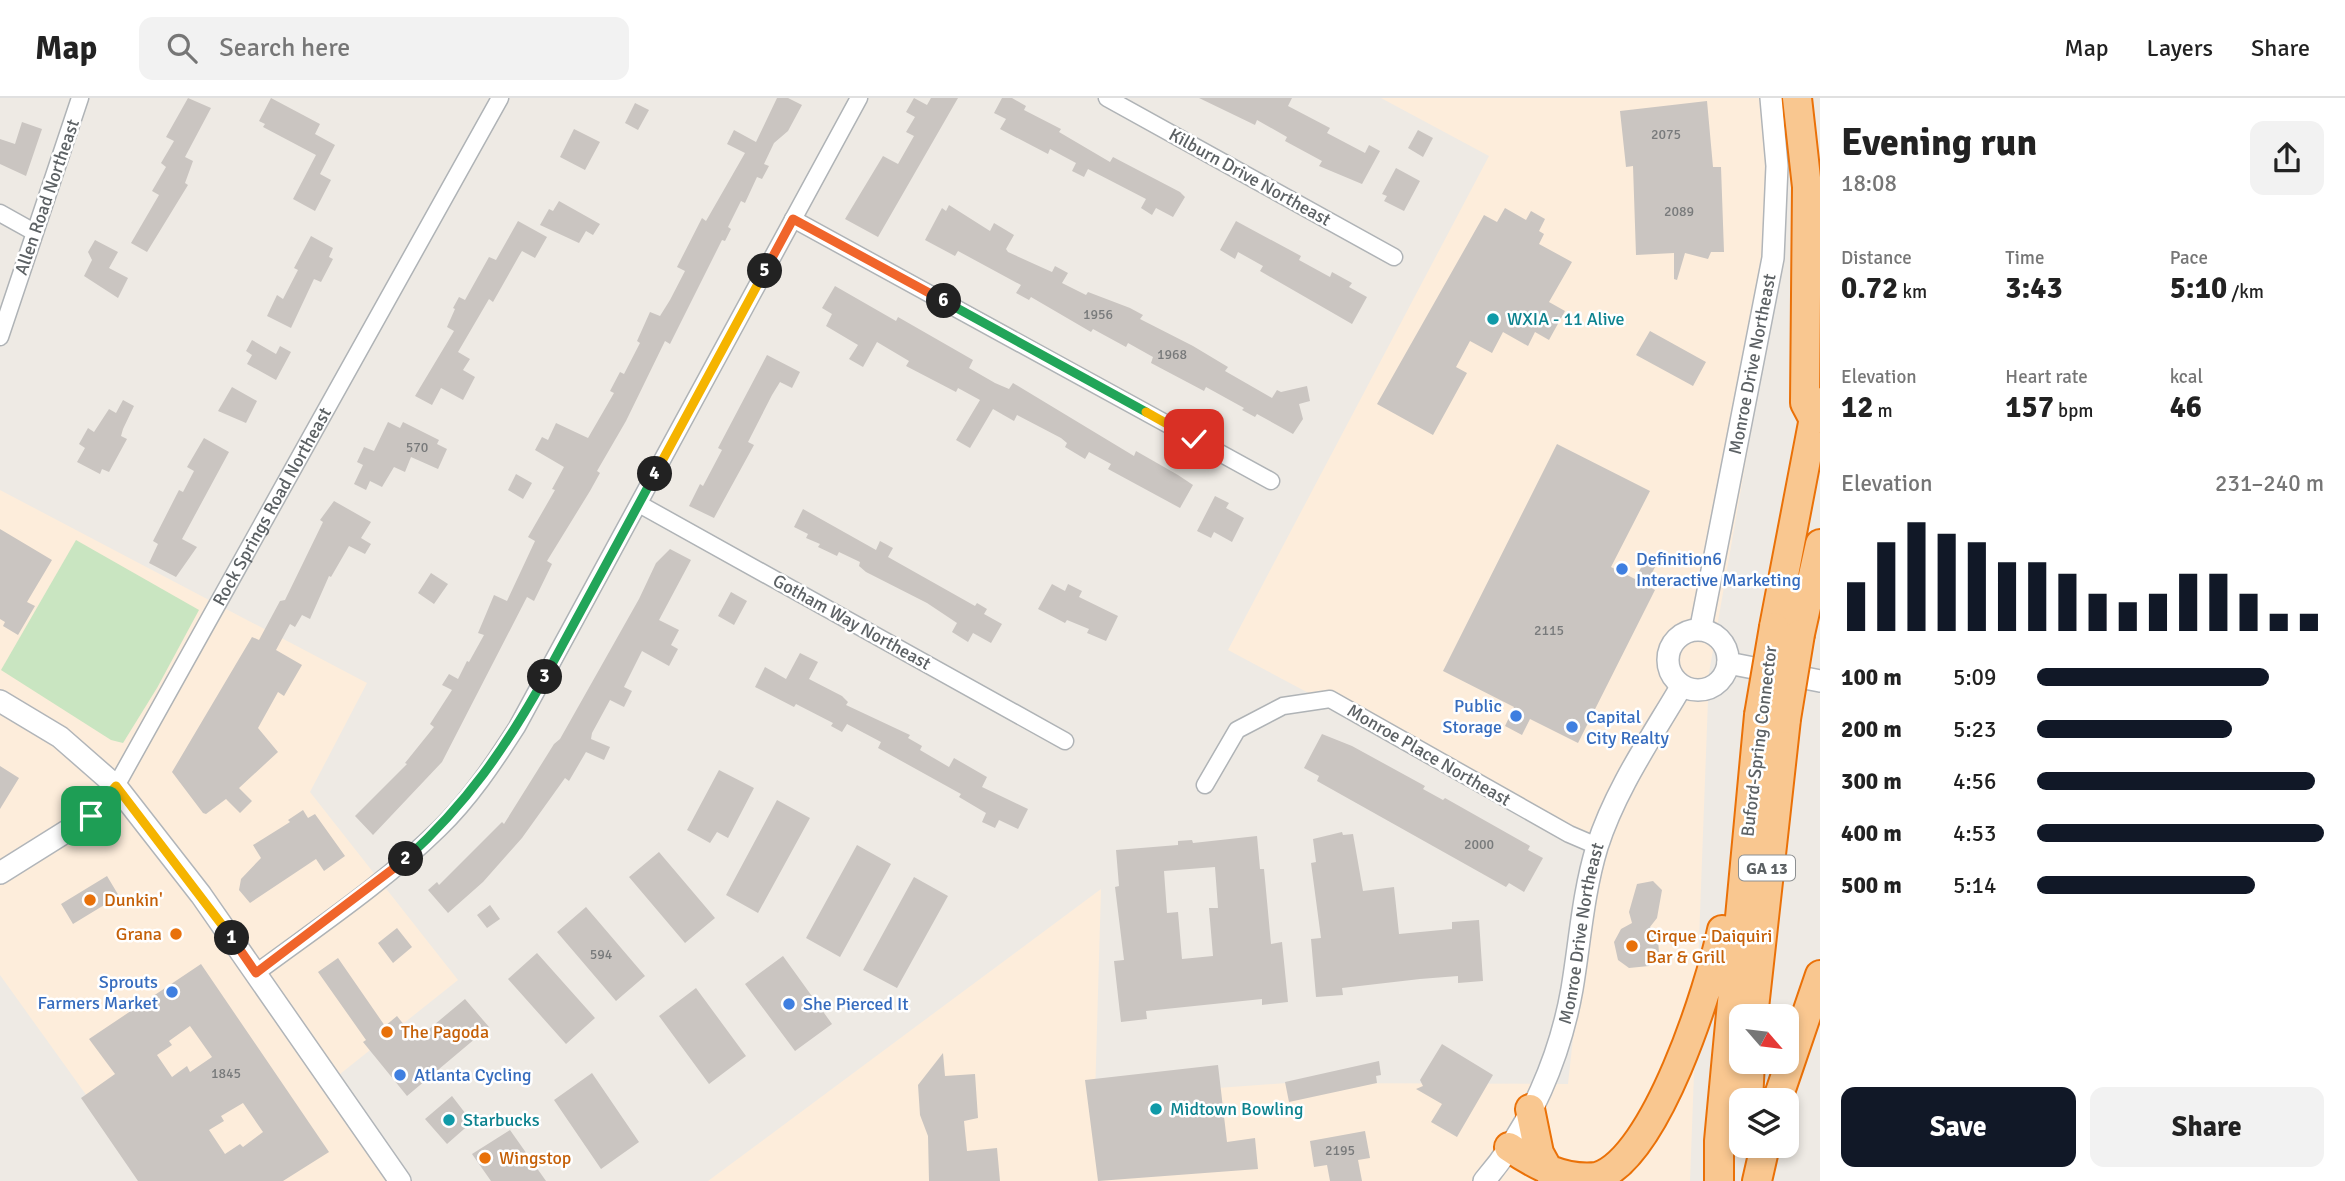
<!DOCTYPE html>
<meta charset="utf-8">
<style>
body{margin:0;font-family:Signika,sans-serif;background:#f2f2f2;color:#222;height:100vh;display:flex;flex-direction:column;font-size:26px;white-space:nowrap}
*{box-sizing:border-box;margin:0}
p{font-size:23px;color:#767676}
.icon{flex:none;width:38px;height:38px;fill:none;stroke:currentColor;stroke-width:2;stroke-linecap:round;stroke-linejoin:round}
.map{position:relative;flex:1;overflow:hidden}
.details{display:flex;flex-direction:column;background:#fff;width:525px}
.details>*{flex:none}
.needle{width:46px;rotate:118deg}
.controls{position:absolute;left:1729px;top:906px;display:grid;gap:14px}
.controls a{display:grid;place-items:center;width:70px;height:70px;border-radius:14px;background:#fff;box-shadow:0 4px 10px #0003;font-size:35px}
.pin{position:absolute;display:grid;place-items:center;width:60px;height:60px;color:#fff;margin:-30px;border-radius:14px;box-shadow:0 4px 10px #0006}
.km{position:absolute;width:35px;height:35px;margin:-18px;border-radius:50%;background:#222;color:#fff;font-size:19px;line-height:35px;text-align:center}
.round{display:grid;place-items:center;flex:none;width:74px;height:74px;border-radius:14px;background:#f2f2f2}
.overview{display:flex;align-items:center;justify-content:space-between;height:119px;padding:0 21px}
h1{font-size:38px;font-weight:700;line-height:52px}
.metrics{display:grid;grid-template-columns:repeat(3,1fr);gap:10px;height:119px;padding:7px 21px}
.metrics div{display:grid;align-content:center}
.metrics b{font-size:30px;font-weight:700}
.metrics small{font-size:19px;font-weight:400}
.metrics p{font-size:19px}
.chart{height:196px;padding:14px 21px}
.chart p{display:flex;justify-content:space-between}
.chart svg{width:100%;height:126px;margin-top:7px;stroke:#111827;stroke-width:6}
.primary-button{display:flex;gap:14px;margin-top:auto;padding:14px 21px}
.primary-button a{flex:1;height:80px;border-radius:14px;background:#111827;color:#fff;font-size:28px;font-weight:700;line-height:80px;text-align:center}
.primary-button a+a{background:#f2f2f2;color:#222}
ul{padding:0 21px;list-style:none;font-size:23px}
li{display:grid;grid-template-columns:112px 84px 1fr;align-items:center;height:52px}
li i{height:18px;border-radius:9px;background:#111827}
header{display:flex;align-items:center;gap:42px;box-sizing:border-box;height:98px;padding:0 35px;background:#fff;border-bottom:2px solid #e0e0e0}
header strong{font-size:33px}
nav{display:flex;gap:38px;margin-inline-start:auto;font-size:24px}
.search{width:490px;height:63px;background:#f2f2f2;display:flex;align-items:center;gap:18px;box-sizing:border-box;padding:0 24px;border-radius:14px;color:#767676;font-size:26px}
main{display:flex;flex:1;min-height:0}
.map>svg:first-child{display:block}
.commercial{fill:#fdeddb}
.green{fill:#c9e5c1}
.building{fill:#cac5c1;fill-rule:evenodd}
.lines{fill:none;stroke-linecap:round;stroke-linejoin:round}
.street-casing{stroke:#afb3b6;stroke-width:19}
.secondary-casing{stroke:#b1b5b9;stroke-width:24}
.highway-casing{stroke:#ea7108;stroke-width:32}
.street{stroke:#fff;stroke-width:16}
.secondary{stroke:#fff;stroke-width:21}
.highway{stroke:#f9c790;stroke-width:28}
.highway-bridge-casing{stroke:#ea7108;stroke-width:32;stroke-linecap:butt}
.highway-bridge{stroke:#f9c790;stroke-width:28}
.split-1-casing{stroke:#fff;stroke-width:14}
.split-2-casing{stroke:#fff;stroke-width:14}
.split-3-casing{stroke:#fff;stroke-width:14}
.split-4-casing{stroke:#fff;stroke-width:14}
.split-5-casing{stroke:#fff;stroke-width:14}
.split-6-casing{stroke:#fff;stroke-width:14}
.split-7-casing{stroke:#fff;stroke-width:14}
.split-8-casing{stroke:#fff;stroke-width:14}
.split-1{stroke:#f5b400;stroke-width:9}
.split-2{stroke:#f0652b;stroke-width:9}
.split-3{stroke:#22a559;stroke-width:9}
.split-4{stroke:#22a559;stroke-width:9}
.split-5{stroke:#f5b400;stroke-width:9}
.split-6{stroke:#f0652b;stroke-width:9}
.split-7{stroke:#22a559;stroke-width:9}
.split-8{stroke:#f5b400;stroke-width:9}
.culture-dot{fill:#0f9aa8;stroke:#fff;stroke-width:2.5}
.shop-dot{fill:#3f7fe0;stroke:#fff;stroke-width:2.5}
.food-dot{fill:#e8710a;stroke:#fff;stroke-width:2.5}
.labels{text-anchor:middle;stroke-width:5;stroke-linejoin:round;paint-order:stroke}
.number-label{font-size:14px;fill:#787a7b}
.shield{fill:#fff;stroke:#8d9092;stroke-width:2}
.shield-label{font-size:16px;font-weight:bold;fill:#5c6164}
.street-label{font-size:18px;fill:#5c6164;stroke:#fff}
.culture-label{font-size:18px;fill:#0d838f;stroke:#fff;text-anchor:start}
.shop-label{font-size:18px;fill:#366cbe;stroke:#fff;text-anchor:start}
.food-label{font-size:18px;fill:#c56008;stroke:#fff;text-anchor:start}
</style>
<header>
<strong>Map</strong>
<div class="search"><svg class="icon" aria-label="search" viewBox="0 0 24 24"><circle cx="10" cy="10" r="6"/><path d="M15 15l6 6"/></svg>Search here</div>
<nav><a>Map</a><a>Layers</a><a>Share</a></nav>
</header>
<main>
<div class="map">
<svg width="1820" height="1083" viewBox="0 0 1820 1083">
<rect width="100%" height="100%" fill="#eeeae4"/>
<path class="commercial" d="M1381,0H1769L1782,156L1709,575L1690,1083H708L1101,791L1095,999L1287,985L1568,986L1594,747L1228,552L1489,58Z
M0,392L367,585L310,694L458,882L325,988L397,1083H148L0,877Z"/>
<path class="green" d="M76,442L199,512L157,590L123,645L111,642L1,572Z"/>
<path class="building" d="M188,0L211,10L185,59L193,63L185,85L188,87L147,154L131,145L159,97L152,93L166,69L161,65L174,43L166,39Z
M271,0L320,26L315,36L335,47L320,76L331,82L315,113L293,101L316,57L263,29L265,26L259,23Z
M777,0H788L802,7L788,33L774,45L764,66L769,68L762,81L757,79L745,105L741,103L728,129L731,131L725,143L722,142L670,246L665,243L626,323L597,373L600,375L590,393L547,463L552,466L534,503L527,499L442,664L373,737L355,718L407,666L405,665L434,629L430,626L452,592L442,587L449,576L458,581L467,563L469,564L484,537L478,535L494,497L507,503L535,443L528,439L555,392L552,391L564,369L535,352L542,339L548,342L556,325L588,340L614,295L610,293L620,274L624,276L640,245L637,243L650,214L660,218L670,202L685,173L677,169L702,120L706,123L745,55L727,46L734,32L756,44Z
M914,0L927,7L931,0H958L878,139L845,121L883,58L898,66L914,38L906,34L915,19L906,14Z
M1002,0H1012L1026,8L1024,12L1061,31L1059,34L1110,64L1113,59L1180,94L1185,99L1173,119L1156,110L1152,117L1141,110L1146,101L1088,71L1084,79L1072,73L1076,65L1050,51L1048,56L1000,31L1006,21L994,15Z
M1199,0H1292L1288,8L1330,30L1327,35L1365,55L1369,47L1380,53L1362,86L1319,68L1322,63L1285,43L1287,39L1257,22L1255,27Z
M1707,3L1713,69H1721L1724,154H1711L1708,161L1685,155L1677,182L1674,181V155L1636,157L1633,68L1626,69L1620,13Z
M635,5L649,12L638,32L625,25Z
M22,24L42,31L26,78L0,66V41L15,46Z
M574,31L600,44L585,72L560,59Z
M1418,32L1433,40L1423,59L1408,50Z
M1396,70L1420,83L1404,113L1384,103L1387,98L1382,96Z
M559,103L600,126L593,137L586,133L579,145L540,127L549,111L553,113Z
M949,107L990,133L994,125L1014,137L1006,151L1008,154L1052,174L1055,168L1068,175L1062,185L1086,197L1088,194L1130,210L1143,217L1140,221L1193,248L1228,269L1225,273L1272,300L1277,292L1281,294L1307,288L1310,303L1299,306L1303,321L1293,336L1257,316L1255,319L1242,312L1244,310L1206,289L1204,293L1151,265L1153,259L1128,245L1126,249L1093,231L1091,234L1031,199L1029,202L1016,195L1021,187L958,153L955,158L925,142L942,110L946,113Z
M1505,110L1526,122L1531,113L1545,121L1539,133L1544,136L1539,146L1572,164L1549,204L1565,213L1549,242L1535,234L1528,248L1503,234L1492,255L1470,243L1456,269L1467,275L1433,337L1377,306L1484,117L1497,124Z
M518,123L547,139L535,160L522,153L519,158L493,204L489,201L458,254L470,261L463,272L475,279L463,302L441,290L432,307L415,298L454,233L447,229L455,211L453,210L459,199L465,202L489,159L496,162Z
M1236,123L1301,158L1299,162L1330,179L1332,174L1352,185L1349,189L1367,199L1352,226L1260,173L1263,168L1238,154L1235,161L1220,152Z
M311,138L333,150L329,159L333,161L321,184L314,181L291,230L267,218L277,197L283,201L298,172L294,170Z
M95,142L118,154L109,170L128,180L118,200L84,178L92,162L88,154Z
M835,188L896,223L898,219L973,262L969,270L995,285L1009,291L1013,285L1134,358L1136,353L1178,377L1193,387L1180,410L1108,371L1111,366L1089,354L1085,361L1065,349L1067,345L1061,340L1017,317L1014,323L993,311L970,350L956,342L980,302L958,290L956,294L906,268L909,263L877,244L863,269L849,261L858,247L826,228L832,216L822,210Z
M1650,233L1706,264L1693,288L1636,257Z
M252,242L276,256L280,248L291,254L276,282L247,266L252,257L246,253Z
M767,257L800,274L792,290L780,284L772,297L748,344L754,347L714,420L689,408L700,386L703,388L722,352L718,350Z
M232,289L257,303L246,325L218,313Z
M123,302L134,308L123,331L121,338L127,341L109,374L102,371L100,376L77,364L85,350L79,346L88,330L94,334L109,311L116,315Z
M388,324L400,330L403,324L439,342L437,346L447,351L438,371L411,359L405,374L394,369L382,389L370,383L366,392L354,386L363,367L357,364L364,349L374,353Z
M204,340L229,354L182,441L197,449L176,479L149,465L158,446L153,443L179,392L183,394L194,373L187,369Z
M1557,346L1650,393L1611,469L1635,481L1645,462L1656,467L1646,487L1655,492L1578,645L1530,621L1522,637L1505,628L1514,609L1443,573Z
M516,376L532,385L523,401L508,392Z
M1215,398L1229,405L1226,410L1244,420L1232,444L1214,434L1211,440L1197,433Z
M334,403L371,424L361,440L371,446L365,456L349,448L331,479L329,478L310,521L302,517L295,529L290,526L276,552L302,567L284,598L278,594L258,630L278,654L239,690L252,703L240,715L226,701L206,716L203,715L172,674L252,539L259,542L280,503L285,502L323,424L320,422Z
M803,411L876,452L880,443L893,450L888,459L975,508L977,505L987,511L984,516L1002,526L991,545L973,535L968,544L952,534L957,525L927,505L866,474L859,468L860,464L839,454L837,458L818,449L820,446L806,440L808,436L794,429Z
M0,431L52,462L27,504L35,508L18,537L3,528L5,524L0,521Z
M670,451L691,462L659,522L679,532L671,547L678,551L669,568L642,553L624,589L632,593L624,609L610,602L592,635L591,641L610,649L604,662L586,654L569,683L565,680L522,740L483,784L448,815L428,792L437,784L439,787L502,724L504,726L554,646L560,641L639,501L656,465Z
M431,475L448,486L434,506L418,495Z
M1052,486L1065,493L1068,486L1082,493L1079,499L1118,518L1106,543L1087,535L1089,531L1067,522L1065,525L1038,511Z
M731,494L747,503L734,527L718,518Z
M800,555L818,564L809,581L842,598L848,604L846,607L910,637L908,640L922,648L920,652L949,669L954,660L987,679L982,689L1028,711L1018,731L999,722L995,730L982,724L986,715L959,699L961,696L878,650L881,644L847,626L842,634L831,628L833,625L796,606L794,609L755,589L765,569L786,581Z
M1322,636L1352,648L1425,688L1423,691L1443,702L1445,700L1530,748L1528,752L1543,760L1524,794L1509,785L1506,789L1317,683L1319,678L1304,670Z
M0,668L19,680L0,711Z
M719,672L754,690L728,740L717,734L710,745L687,732Z
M777,702L810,720L758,815L726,797Z
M303,712L308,720L315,716L345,758L324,773L316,761L250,805L239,792L241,781L261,760L253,747L290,724L288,722Z
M1342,734L1343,737L1353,736L1363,793L1394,789L1399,836L1452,831V824L1479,822L1483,883L1458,885V878L1420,881L1342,890L1343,897L1316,899L1311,841L1321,840L1311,765L1316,764L1313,741Z
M1257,738L1260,771H1264L1271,846L1282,844L1288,904L1262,907V901L1146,913L1147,921L1121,924L1114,863L1124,862L1115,789L1119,788L1116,752L1178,747V743L1192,742L1193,745ZM1215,769L1218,810H1209L1213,858L1182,861L1178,814L1167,815L1164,773Z
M857,747L891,766L840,859L806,840Z
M659,754L715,820L685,845L629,779Z
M107,778L119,798L73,826L61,806Z
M914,779L948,798L897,890L863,872Z
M1653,783L1662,792L1657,820L1650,829L1658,842L1659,854L1649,868L1629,870L1618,862L1614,844L1621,831L1632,825L1629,814L1637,786Z
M490,807L500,821L487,830L477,817Z
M586,809L645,878L616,903L557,834Z
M397,830L412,849L393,865L378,845Z
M537,855L595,920L566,946L508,881Z
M783,858L832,926L795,953L745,886Z
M338,860L385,928L397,918L416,942L465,901L489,929L407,998L363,944L366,942L318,874Z
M201,866L329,1054L283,1083H138L81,1000L115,976L89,941ZM190,928L212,959L190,974L187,968L172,979L157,957L172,947L169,943ZM243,1005L263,1034L243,1049L240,1046L225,1056L209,1032L224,1023L221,1018Z
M696,890L746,958L709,986L659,918Z
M1442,946L1493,977L1457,1039L1431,1024L1442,1006L1416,991L1423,988L1420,982Z
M943,955L945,978L975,976L978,1020L964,1023L967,1053L997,1050L1000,1083H929L928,1038L920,1017L918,987Z
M1379,963L1381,977L1376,978L1377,985L1289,1004L1285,984Z
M1218,967L1227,1044L1255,1040L1258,1071L1098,1083L1085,982Z
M592,975L639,1044L601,1071L554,1002Z
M452,998L472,1024L447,1046L425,1021Z
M510,1032L546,1083H491L472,1056Z
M1365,1033L1370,1060L1358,1062L1362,1083H1330L1327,1067L1314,1069L1310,1043Z"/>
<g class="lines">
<defs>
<g id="street">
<path d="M1107,0L1394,159"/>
<path d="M0,115L34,134"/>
<path d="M793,121L1271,383"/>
<path d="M0,239L80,0"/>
<path d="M639,406L1065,643"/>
<path d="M1205,687L1237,632L1283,608L1330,601L1569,736L1597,748"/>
<path id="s1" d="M116,688L500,0"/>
<path d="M256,875C318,829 384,785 439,731C470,701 494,665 517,629L859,0"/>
</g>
<g id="secondary">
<path id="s2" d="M1701,529L1773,160L1777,68L1771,0"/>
<circle cx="1698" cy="562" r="30"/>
<path d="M1728,565L1820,583"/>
<path d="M0,603L60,639L116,688L201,797L400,1083"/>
<path d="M0,775L91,718L116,688"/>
<path id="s3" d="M1484,1083C1530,1030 1560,959 1572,891C1580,843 1583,795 1597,749C1615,692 1651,640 1681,589"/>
</g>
<path id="highway" d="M1797,0L1807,89L1805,305L1814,322
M1774,529L1817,304
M1800,536L1820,446
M1753,919L1786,621
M1748,1003L1750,964
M1777,1003L1820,877
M1530,1011L1539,1055L1550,1075
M1509,1049C1535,1067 1564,1083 1597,1079C1656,1061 1710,889 1722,832
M1719,1083V1043L1759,617
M1757,1083L1765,1048"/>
</defs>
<use href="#street" class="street-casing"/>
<use href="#secondary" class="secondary-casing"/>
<use href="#highway" class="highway-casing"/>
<use href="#street" class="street"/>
<use href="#secondary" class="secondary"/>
<use href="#highway" class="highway"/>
<defs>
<path id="highway-bridge" d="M1759,617L1774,529
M1786,621L1800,536"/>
</defs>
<use href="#highway-bridge" class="highway-bridge-casing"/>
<use href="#highway-bridge" class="highway-bridge"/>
</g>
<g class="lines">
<defs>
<path id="split-1" d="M91,718L116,688L232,840"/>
<path id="split-2" d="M232,840L256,875L406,761"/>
<path id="split-3" d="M406,761C467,705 505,651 545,579"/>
<path id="split-4" d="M545,579L655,376"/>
<path id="split-5" d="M655,376L765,173"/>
<path id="split-6" d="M765,173L793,121L944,203"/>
<path id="split-7" d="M944,203L1146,314"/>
<path id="split-8" d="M1146,314L1194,341"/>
</defs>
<use href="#split-1" class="split-1-casing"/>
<use href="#split-2" class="split-2-casing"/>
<use href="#split-3" class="split-3-casing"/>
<use href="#split-4" class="split-4-casing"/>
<use href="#split-5" class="split-5-casing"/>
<use href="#split-6" class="split-6-casing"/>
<use href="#split-7" class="split-7-casing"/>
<use href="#split-8" class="split-8-casing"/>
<use href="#split-1" class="split-1"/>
<use href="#split-2" class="split-2"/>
<use href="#split-3" class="split-3"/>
<use href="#split-4" class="split-4"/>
<use href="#split-5" class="split-5"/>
<use href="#split-6" class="split-6"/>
<use href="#split-7" class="split-7"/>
<use href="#split-8" class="split-8"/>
</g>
<g class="culture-dot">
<circle cx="1493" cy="221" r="7"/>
<circle cx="1156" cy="1011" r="7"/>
<circle cx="449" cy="1022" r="7"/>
</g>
<g class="shop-dot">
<circle cx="1622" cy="471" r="7"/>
<circle cx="1516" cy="618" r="7"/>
<circle cx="1572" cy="629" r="7"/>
<circle cx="172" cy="894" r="7"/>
<circle cx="789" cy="906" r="7"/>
<circle cx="400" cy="977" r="7"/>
</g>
<g class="food-dot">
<circle cx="90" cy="802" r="7"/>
<circle cx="176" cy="836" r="7"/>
<circle cx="1632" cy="848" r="7"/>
<circle cx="387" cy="934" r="7"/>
<circle cx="485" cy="1060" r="7"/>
</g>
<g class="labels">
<g class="number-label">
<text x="1666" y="41">2075</text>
<text x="1679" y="118">2089</text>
<text x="1098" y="221">1956</text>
<text x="1172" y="261">1968</text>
<text x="417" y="354">570</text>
<text x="1549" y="537">2115</text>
<text x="1479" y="751">2000</text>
<text x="601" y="861">594</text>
<text x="226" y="980">1845</text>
<text x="1340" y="1057">2195</text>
</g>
<rect class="shield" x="1739" y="757.5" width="56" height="25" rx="5"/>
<g class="shield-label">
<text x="1767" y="776">GA 13</text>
</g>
<g class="street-label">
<text transform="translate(1250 79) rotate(29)" y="6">Kilburn Drive Northeast</text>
<text transform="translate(47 99) rotate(-71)" y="6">Allen Road Northeast</text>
<text dy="6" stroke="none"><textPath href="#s2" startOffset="268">Monroe Drive Northeast</textPath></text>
<text dy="6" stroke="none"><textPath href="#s1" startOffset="320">Rock Springs Road Northeast</textPath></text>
<text transform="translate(852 524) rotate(29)" y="6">Gotham Way Northeast</text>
<text transform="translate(1759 643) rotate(-83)" y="6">Buford-Spring Connector</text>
<text transform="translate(1429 657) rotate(30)" y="6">Monroe Place Northeast</text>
<text dy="6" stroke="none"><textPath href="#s3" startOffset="270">Monroe Drive Northeast</textPath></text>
</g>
<g class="culture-label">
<text x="1507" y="227">WXIA - 11 Alive</text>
<text x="1170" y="1017">Midtown Bowling</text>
<text x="463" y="1028">Starbucks</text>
</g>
<g class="shop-label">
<text x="1636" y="467">Definition6<tspan x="1636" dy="21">Interactive Marketing</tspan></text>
<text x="1502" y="614" text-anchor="end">Public<tspan x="1502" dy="21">Storage</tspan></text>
<text x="1586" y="625">Capital<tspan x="1586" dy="21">City Realty</tspan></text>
<text x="158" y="890" text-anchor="end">Sprouts<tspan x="158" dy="21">Farmers Market</tspan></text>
<text x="803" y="912">She Pierced It</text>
<text x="414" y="983">Atlanta Cycling</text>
</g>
<g class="food-label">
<text x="104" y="808">Dunkin'</text>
<text x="162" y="842" text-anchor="end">Grana</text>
<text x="1646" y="844">Cirque - Daiquiri<tspan x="1646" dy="21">Bar &amp; Grill</tspan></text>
<text x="401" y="940">The Pagoda</text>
<text x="499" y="1066">Wingstop</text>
</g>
</g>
</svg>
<div class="controls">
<a><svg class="needle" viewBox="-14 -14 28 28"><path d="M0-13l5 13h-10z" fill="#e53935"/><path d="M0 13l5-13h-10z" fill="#767676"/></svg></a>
<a><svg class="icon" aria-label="layers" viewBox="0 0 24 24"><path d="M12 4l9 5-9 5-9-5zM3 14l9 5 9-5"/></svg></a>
</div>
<div class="pin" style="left:91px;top:718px;background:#1e9e55"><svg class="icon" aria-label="arrive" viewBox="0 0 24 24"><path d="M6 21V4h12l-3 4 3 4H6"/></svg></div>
<div class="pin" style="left:1194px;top:341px;background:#d93025"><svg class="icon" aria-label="check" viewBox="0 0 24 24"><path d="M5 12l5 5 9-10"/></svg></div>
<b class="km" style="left:232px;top:840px">1</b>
<b class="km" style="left:406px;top:761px">2</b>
<b class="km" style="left:545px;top:579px">3</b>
<b class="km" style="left:655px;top:376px">4</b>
<b class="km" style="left:765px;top:173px">5</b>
<b class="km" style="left:944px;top:203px">6</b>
</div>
<section class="details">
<div class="overview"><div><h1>Evening run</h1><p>18:08</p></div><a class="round"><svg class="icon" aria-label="share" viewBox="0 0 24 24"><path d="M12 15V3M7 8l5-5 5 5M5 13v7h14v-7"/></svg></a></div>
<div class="metrics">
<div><p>Distance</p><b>0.72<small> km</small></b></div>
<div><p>Time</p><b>3:43</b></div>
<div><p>Pace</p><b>5:10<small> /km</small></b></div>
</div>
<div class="metrics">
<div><p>Elevation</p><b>12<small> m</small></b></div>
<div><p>Heart rate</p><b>157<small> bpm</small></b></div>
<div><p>kcal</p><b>46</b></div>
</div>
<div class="chart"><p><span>Elevation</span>231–240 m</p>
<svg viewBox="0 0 160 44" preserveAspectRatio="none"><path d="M5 44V27M15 44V13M25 44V6M35 44V10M45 44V13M55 44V20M65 44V20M75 44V24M85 44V31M95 44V34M105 44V31M115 44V24M125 44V24M135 44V31M145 44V38M155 44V38"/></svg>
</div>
<ul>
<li><b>100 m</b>5:09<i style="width:81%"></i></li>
<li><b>200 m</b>5:23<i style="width:68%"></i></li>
<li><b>300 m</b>4:56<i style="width:97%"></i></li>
<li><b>400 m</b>4:53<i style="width:100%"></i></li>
<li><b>500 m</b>5:14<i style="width:76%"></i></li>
</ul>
<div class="primary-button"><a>Save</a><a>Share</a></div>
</section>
</main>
